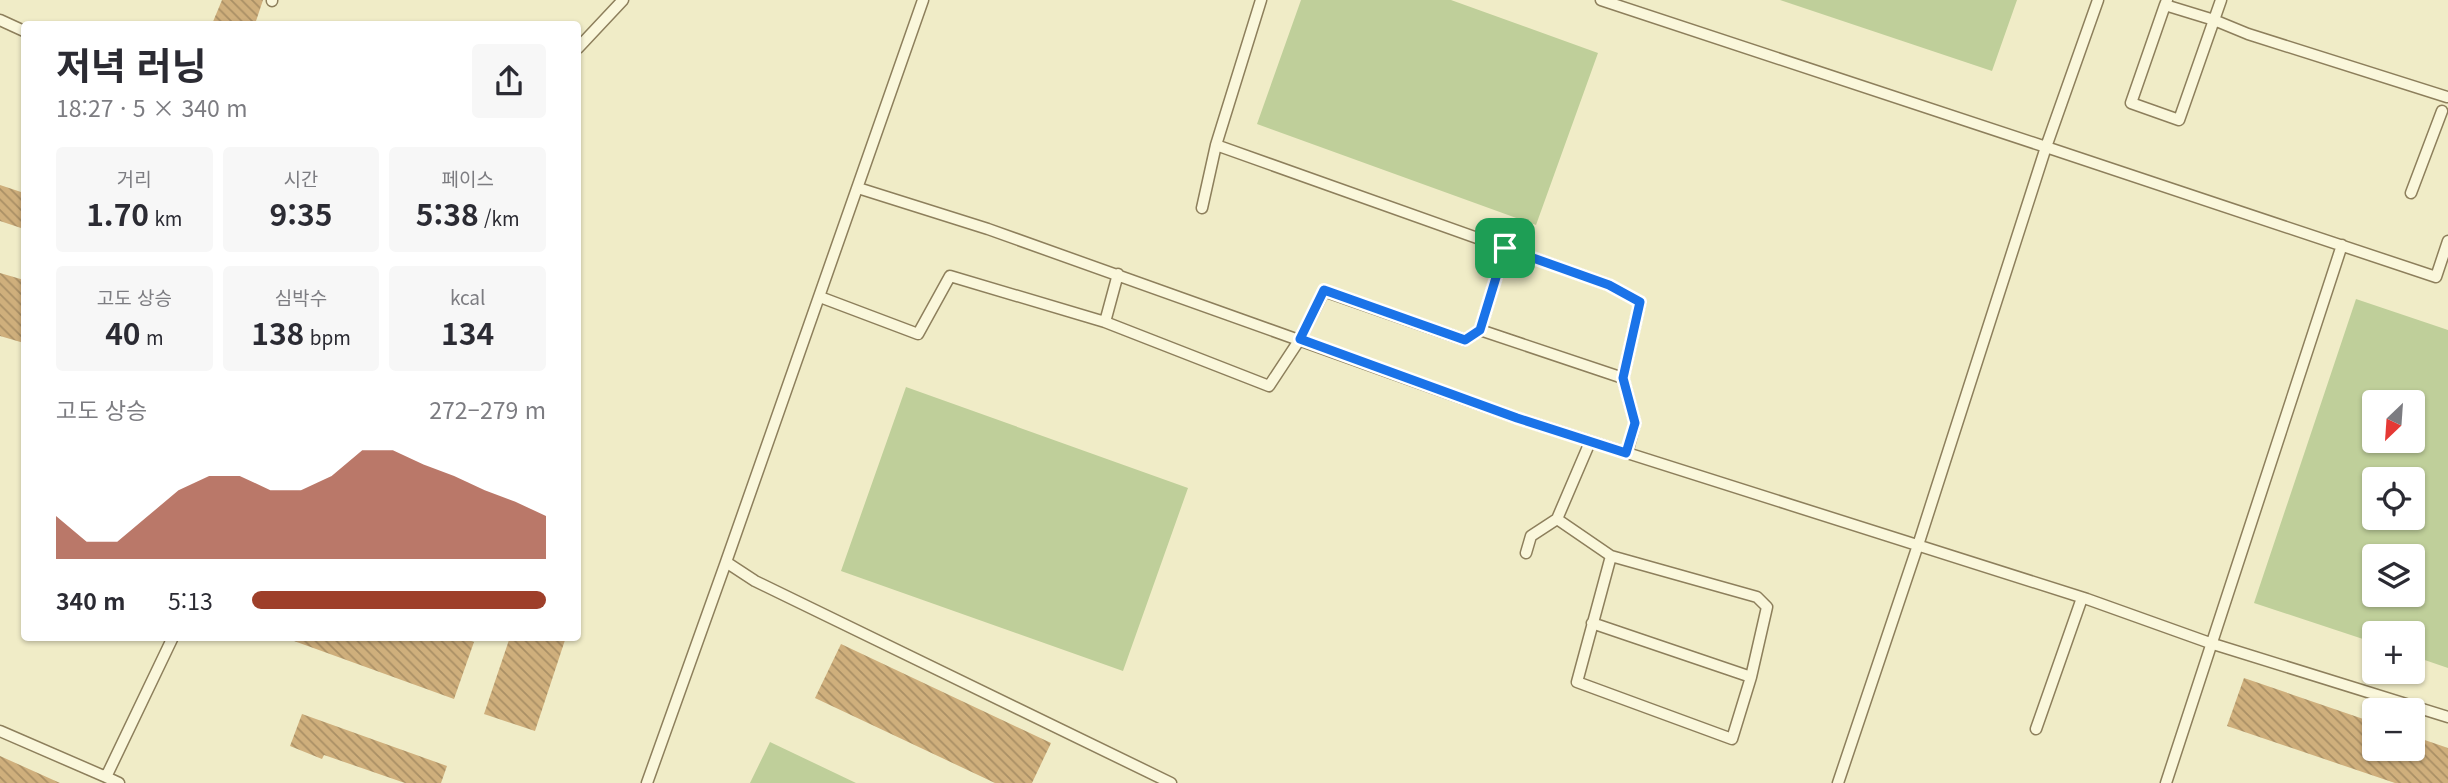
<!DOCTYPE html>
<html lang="ko">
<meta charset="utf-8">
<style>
body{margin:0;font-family:Georgia,"Noto Sans KR",serif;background:#f7f7f7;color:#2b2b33;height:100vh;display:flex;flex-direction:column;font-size:26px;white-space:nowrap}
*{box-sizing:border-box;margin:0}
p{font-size:23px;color:#7c7c81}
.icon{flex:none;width:38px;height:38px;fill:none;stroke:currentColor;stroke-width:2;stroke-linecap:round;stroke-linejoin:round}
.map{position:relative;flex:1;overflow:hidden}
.panel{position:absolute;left:21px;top:21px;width:560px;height:620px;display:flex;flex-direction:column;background:#fff;border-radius:7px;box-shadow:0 2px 5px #0004}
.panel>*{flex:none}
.needle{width:46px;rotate:205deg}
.tools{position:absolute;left:2362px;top:390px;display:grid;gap:14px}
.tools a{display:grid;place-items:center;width:63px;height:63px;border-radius:7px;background:#fff;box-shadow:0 2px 5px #0004;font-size:35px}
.pin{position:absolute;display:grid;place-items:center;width:60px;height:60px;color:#fff;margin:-30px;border-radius:14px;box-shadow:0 4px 10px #0006}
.round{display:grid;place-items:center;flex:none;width:74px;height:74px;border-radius:7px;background:#f7f7f7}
.overview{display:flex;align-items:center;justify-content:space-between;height:119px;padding:0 35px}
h1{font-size:38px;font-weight:700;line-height:52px}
.figures{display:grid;grid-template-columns:repeat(3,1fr);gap:10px;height:119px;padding:7px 35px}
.figures div{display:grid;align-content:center;border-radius:7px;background:#f7f7f7;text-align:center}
.figures b{font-size:30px;font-weight:700}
.figures small{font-size:19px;font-weight:400}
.figures p{font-size:19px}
.chart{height:196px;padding:14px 35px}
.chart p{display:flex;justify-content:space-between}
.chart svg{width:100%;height:126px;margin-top:7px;fill:#9e3f2a;opacity:.7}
ul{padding:0 35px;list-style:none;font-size:23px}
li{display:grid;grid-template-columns:112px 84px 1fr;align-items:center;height:52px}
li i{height:18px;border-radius:9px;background:#9e3f2a}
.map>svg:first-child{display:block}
.grass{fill:#bfcf9a;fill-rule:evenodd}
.building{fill:url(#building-back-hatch)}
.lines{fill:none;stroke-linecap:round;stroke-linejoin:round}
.service-casing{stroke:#8d7f5c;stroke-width:13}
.service{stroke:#faf7db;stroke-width:10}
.route-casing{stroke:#fff;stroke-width:14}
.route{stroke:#1a73e8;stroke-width:9}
</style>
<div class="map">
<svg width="2448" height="783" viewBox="0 0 2448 783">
<defs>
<pattern id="building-back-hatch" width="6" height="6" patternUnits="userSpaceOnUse" patternTransform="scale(1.75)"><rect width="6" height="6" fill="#cfaf7c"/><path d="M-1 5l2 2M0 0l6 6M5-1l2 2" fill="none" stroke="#a98f65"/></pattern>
</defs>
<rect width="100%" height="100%" fill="#f0ecc7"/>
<path class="grass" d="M1301,0H1451L1598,53L1536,225L1257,124Z
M1780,0H2017L1992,71Z
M2356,299L2448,330V668L2413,656V634H2375V643L2254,603ZM2413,402V441H2375V402ZM2375,480H2413V518H2375ZM2413,556V595H2375V556Z
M906,387L1188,488L1123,671L841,571Z
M770,742L856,783H750Z"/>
<path class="building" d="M222,0H263L255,24H212Z
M0,185L24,193V229L0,221Z
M0,273L24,280V343L0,336Z
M283,637H459L474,642L454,699Z
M510,637H566L535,731L484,714Z
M841,644L1051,743L1032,783H995L815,698Z
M2244,678L2375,723V749H2413V736L2448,748V783H2395L2227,726Z
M302,714L447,766L441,783H405L324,755L322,759L290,746Z
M0,756L60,783H0Z"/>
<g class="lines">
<defs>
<path id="service" d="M923,0L726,562L755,581L1171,783
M1601,0L2046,147L2098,0
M2221,0L2214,20L2248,34L2447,97
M272,1V0
M2165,5L2131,103L2179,120L2214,20L2165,5L2167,0
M0,20L24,31
M578,48L623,0
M1216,145L1609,285L1640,302L1623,378L1635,423L1627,453
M858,188L988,229L1517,418L2087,599L2210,643L2448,717
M2411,193L2442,111
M1202,208L1216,145L1261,0
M1505,248L1480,330L1623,378
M1118,274L1105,322L1269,386L1300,339L1324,291L1465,340L1480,330
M820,297L918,334L950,276L1105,322
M1557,519L1611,556L1577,682L1732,739L1751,677L1592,623
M1526,553L1531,536L1557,519L1590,442
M1611,556L1757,597L1767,607L1751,677
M2036,729L2082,598
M0,731L106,777
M119,783L106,777L173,637
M647,783L726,562
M1838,783L1920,539L2046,147L2436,277L2448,241
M2166,783L2342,245"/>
</defs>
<use href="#service" class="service-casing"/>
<use href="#service" class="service"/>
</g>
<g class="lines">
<defs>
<path id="route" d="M1505,248L1609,285L1640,302L1623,378L1635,423L1626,453L1517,418L1300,339L1324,290L1465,340L1480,330Z"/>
</defs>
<use href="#route" class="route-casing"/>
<use href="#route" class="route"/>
</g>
</svg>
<div class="tools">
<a><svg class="needle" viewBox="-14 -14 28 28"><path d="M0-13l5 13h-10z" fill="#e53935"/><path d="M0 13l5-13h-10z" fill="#7c7c81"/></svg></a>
<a><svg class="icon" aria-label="locate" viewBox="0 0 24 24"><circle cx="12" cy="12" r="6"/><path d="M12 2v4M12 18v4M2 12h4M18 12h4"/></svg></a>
<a><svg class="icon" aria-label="layers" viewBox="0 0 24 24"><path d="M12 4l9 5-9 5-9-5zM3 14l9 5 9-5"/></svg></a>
<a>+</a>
<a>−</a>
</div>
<div class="pin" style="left:1505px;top:248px;background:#1e9e55"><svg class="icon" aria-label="arrive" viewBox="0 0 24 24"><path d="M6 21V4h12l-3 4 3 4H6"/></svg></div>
<section class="panel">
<div class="overview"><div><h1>저녁 러닝</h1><p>18:27 · 5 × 340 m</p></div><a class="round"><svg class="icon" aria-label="share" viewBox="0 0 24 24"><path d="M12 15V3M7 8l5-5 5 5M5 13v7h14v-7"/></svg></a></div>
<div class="figures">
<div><p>거리</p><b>1.70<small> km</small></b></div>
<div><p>시간</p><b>9:35</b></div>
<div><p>페이스</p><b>5:38<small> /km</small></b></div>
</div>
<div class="figures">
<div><p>고도 상승</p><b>40<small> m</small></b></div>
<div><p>심박수</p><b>138<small> bpm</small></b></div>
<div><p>kcal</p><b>134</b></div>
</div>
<div class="chart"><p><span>고도 상승</span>272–279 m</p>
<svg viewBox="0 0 160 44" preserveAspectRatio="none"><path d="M0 44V29L10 38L20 38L30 29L40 20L50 15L60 15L70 20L80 20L90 15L100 6L110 6L120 11L130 15L140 20L150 24L160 29V44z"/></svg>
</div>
<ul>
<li><b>340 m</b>5:13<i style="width:100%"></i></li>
</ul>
</section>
</div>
